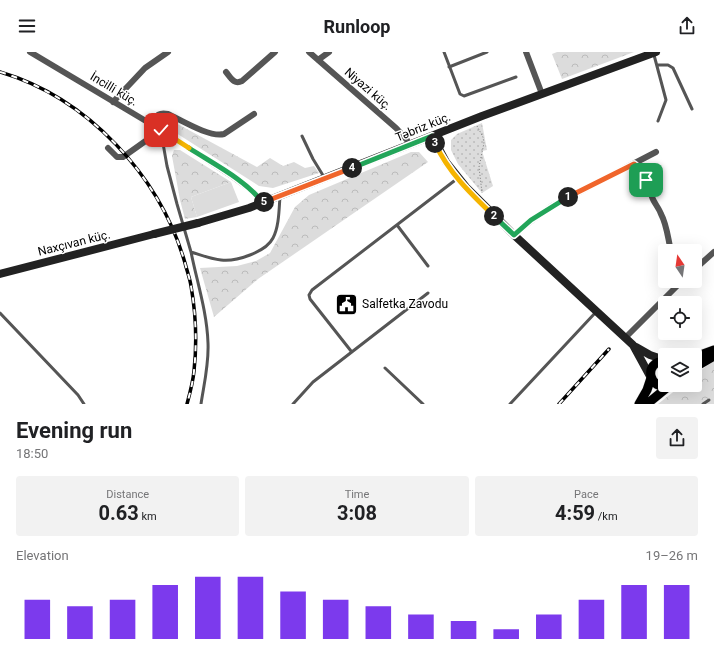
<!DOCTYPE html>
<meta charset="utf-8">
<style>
body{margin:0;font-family:Roboto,sans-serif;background:#f2f2f2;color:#202124;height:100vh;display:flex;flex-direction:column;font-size:15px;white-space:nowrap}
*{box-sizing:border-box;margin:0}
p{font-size:13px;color:#757577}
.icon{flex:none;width:22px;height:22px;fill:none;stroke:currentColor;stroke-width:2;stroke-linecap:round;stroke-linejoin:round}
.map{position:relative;height:352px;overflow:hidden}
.side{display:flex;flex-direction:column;background:#fff;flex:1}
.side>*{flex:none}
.needle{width:26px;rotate:347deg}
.controls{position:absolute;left:658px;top:192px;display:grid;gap:8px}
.controls a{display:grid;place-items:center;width:44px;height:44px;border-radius:4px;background:#fff;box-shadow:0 4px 16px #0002;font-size:20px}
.pin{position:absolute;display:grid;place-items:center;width:34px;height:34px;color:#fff;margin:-17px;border-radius:8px;box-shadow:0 2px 6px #0006}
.km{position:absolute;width:20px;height:20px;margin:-10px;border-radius:50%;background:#222;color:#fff;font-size:11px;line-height:20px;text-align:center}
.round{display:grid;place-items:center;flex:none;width:42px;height:42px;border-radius:4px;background:#f2f2f2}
.head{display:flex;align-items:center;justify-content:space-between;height:68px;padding:0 16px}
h1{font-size:22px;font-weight:700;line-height:30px}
.metrics{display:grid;grid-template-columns:repeat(3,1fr);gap:6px;height:68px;padding:4px 16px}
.metrics div{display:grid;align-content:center;border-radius:4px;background:#f2f2f2;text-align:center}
.metrics b{font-size:20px;font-weight:700}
.metrics small{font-size:11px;font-weight:400}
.metrics p{font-size:11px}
.chart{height:112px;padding:8px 16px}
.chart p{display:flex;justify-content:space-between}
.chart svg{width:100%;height:72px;margin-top:4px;stroke:#7c3aed;stroke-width:6}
header{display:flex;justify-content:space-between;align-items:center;height:52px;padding:0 16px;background:#fff;font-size:18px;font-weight:700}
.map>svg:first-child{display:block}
.grass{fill:url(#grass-dots)}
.forest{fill:url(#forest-crowns)}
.park{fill:#dcdcdc}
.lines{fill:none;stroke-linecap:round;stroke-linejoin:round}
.primary-casing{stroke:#dbdbdb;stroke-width:10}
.path{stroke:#777;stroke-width:1;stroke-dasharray:1 2;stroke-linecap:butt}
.lane{stroke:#555;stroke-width:3}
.street{stroke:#555;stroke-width:6}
.secondary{stroke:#222;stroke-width:8}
.primary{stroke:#000;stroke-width:9}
.rail-casing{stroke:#000;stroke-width:3.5}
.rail{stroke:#fff;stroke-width:2;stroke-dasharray:6;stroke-linecap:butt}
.secondary-bridge{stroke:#222;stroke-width:8}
.split-1-casing{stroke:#fff;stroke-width:8}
.split-2-casing{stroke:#fff;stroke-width:8}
.split-3-casing{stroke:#fff;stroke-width:8}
.split-4-casing{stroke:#fff;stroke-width:8}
.split-5-casing{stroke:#fff;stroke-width:8}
.split-6-casing{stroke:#fff;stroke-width:8}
.split-7-casing{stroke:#fff;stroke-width:8}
.split-1{stroke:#f0652b;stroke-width:5}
.split-2{stroke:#22a559;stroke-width:5}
.split-3{stroke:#f5b400;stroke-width:5}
.split-4{stroke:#22a559;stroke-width:5}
.split-5{stroke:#f0652b;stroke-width:5}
.split-6{stroke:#22a559;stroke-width:5}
.split-7{stroke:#f5b400;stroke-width:5}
.labels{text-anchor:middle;stroke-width:3;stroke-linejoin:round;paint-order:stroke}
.street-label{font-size:12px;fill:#000;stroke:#fff}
.poi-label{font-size:12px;fill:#000;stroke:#fff;text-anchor:start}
</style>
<header><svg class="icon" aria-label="menu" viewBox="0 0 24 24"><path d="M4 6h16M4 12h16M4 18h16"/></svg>Runloop<svg class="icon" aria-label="share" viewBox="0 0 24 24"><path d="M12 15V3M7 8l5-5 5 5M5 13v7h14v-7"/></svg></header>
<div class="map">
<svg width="714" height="352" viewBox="0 0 714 352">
<defs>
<pattern id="grass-dots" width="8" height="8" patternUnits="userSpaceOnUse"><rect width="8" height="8" fill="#dcdcdc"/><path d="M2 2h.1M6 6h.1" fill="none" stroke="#bbb" stroke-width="1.8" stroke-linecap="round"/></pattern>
<pattern id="forest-crowns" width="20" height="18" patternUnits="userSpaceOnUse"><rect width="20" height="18" fill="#dcdcdc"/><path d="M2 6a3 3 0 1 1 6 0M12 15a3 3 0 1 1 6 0" fill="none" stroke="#bbb"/></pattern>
</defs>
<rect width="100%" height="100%" fill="#fff"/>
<path class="grass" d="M482,71L487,98L482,99L493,134L482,141L458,112L451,98V88L457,82Z"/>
<path class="forest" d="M557,0H634L562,27L552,2Z
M166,69H172L257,115L270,106L283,114L294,110L305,116L314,114L319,121L273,136L259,134L162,72Z
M174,98H180L231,130L191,145L197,165L185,167L180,148L172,104Z
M411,100H419L428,110L258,227L214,265L200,216L237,214L256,209L270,201L295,155L309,143Z
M714,308V352H658L682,333H695V323Z"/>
<path class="park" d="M231,130L239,150L197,165L191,145Z"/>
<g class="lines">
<defs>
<path id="primary" d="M695,305L714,298
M665,309C642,309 649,341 670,333
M695,315L714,304
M639,352L647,338L651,326
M647,352L669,334"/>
</defs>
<use href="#primary" class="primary-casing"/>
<path class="path" d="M477,74L483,85L484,91L479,115L482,141"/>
<path class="lane" d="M444,0L460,42L464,44L516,25
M654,3L666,48L658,69
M657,13H668L673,16L692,57
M449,15L487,0
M161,80L167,114L177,152L191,200C201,203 211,207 221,208C236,210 266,200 273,186C279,175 279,158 280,144
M302,84L313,107L324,125
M397,173L428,214
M191,200C197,230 207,260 208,291C209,312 204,332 201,352
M0,261L78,343L84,352
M351,299L310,247L309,243L312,238L458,126
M385,316L423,352
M293,352L313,330L428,241
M510,352L596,260
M703,352L709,348"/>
<path class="street" d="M30,0L161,78L232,124L251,138L263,151
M309,0L396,76L407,88L409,93
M526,0L542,42
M318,8L329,0
M226,20C231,26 234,33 242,29L275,0
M113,50L145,16L168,0
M152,73C157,64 157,60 168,62C181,68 210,86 224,82L254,62
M108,96L117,105H123L161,78
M634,112C645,123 647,131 652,145C654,151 659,156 661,162C667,173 668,187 671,199
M514,183L531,169L552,154L656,100
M695,217L714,200
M625,286L682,229"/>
<path class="secondary" d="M432,84L446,110L466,135L514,183L633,293L651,326
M198,171L249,156L482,64L656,0
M0,222L154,182
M636,295L650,303L665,308"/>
<use href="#primary" class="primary"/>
<defs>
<path id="rail" d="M0,20C88,46 160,124 185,211C187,219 190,227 191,234C196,262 197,291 194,319C193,330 190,341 187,352
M559,352L609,297"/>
</defs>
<use href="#rail" class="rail-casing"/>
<use href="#rail" class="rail"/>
<path class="secondary-bridge" d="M154,182L198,171"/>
</g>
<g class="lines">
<defs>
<path id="split-1" d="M568,145L634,112L642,119L646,128"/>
<path id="split-2" d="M494,164L514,183L531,168L568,145"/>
<path id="split-3" d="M435,91C448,120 471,142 494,164"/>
<path id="split-4" d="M352,116L432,84L435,91"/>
<path id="split-5" d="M264,150L352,116"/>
<path id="split-6" d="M189,96C212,111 246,128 263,151L264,150"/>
<path id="split-7" d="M161,78L189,96"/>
</defs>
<use href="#split-1" class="split-1-casing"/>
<use href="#split-2" class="split-2-casing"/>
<use href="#split-3" class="split-3-casing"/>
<use href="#split-4" class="split-4-casing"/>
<use href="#split-5" class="split-5-casing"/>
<use href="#split-6" class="split-6-casing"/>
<use href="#split-7" class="split-7-casing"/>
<use href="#split-1" class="split-1"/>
<use href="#split-2" class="split-2"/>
<use href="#split-3" class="split-3"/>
<use href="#split-4" class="split-4"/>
<use href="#split-5" class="split-5"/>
<use href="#split-6" class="split-6"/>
<use href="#split-7" class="split-7"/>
</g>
<defs>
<symbol id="civic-square" viewBox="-11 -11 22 22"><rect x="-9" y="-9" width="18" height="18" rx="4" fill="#000" stroke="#fff"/><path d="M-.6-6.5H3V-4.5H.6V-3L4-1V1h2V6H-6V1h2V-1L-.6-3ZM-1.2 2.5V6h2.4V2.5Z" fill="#fff"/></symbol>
</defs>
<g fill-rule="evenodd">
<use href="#civic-square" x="334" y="240" width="25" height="25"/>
</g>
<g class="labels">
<g class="street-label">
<text transform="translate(114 37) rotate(31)" y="4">İncilli küç.</text>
<text transform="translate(368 37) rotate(41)" y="4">Niyazi küç.</text>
<text transform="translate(423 75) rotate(-22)" y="4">Təbriz küç.</text>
<text transform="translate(74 191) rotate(-14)" y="4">Naxçıvan küç.</text>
</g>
<g class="poi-label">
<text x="362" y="256">Salfetka Zavodu</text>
</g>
</g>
</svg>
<div class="controls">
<a><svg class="needle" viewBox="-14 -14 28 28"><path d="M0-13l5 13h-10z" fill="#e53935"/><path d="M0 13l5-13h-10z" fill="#757577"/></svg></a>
<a><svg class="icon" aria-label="locate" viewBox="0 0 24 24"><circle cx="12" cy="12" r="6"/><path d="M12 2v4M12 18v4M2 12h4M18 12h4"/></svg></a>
<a><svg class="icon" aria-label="layers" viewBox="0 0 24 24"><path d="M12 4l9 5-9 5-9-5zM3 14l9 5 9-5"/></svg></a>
</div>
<div class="pin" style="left:646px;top:128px;background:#1e9e55"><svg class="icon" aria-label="arrive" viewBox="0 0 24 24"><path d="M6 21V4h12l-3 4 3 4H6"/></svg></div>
<div class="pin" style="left:161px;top:78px;background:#d93025"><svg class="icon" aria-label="check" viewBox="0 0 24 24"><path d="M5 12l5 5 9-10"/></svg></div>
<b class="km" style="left:568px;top:145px">1</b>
<b class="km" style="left:494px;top:164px">2</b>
<b class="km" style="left:435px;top:91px">3</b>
<b class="km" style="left:352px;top:116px">4</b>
<b class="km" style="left:264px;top:150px">5</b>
</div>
<section class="side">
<div class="head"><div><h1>Evening run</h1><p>18:50</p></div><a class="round"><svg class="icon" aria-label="share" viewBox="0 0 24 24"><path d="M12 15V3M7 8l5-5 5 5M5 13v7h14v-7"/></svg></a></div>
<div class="metrics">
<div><p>Distance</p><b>0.63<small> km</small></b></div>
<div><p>Time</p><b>3:08</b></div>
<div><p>Pace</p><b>4:59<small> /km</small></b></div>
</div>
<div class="chart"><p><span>Elevation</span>19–26 m</p>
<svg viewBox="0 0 160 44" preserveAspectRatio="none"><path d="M5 44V20M15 44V24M25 44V20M35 44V11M45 44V6M55 44V6M65 44V15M75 44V20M85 44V24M95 44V29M105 44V33M115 44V38M125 44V29M135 44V20M145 44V11M155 44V11"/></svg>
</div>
</section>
